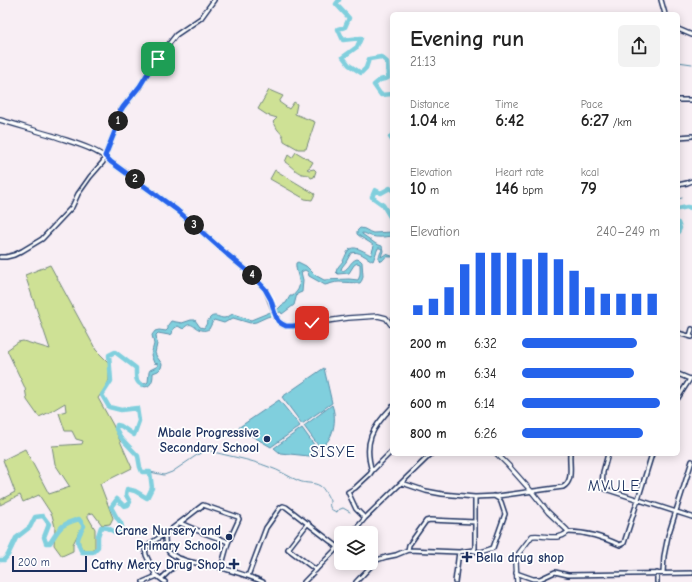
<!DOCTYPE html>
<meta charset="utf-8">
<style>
body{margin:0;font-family:"Comic Neue",sans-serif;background:#f2f2f2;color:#222;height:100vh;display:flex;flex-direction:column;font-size:15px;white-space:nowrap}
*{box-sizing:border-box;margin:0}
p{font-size:13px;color:#767676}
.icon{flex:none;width:22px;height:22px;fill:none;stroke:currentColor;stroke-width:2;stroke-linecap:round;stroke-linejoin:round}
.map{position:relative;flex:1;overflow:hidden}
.panel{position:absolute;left:390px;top:12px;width:290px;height:444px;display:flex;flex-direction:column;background:#fff;border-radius:6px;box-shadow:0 2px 10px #0003}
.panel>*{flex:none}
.buttons{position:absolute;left:334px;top:526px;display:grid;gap:8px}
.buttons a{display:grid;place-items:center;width:44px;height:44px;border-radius:6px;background:#fff;box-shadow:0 2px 10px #0003;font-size:20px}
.scale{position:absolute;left:12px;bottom:10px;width:75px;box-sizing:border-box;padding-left:4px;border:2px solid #1b2f5e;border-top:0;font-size:11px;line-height:14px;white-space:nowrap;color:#1b2f5e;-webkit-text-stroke:3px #fff;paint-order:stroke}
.pin{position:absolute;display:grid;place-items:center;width:34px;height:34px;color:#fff;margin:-17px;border-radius:8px;box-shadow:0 2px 6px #0006}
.km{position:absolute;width:20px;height:20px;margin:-10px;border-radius:50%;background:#222;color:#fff;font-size:11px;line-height:20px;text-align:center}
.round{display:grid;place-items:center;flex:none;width:42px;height:42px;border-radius:6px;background:#f2f2f2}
.summary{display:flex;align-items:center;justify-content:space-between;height:68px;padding:0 20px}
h1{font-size:22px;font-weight:700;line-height:30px}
.figures{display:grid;grid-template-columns:repeat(3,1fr);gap:6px;height:68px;padding:4px 20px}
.figures div{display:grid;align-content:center}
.figures b{font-size:17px;font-weight:700}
.figures small{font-size:11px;font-weight:400}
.figures p{font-size:11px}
.chart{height:112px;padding:8px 20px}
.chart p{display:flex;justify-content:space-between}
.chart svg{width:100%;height:72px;margin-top:4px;stroke:#2563eb;stroke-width:6}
ul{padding:0 20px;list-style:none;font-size:13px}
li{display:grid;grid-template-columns:64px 48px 1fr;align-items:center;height:30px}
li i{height:10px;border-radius:5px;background:#2563eb}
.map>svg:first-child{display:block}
.green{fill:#cee195;stroke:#74887a}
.water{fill:#80cfdd;stroke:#588faa}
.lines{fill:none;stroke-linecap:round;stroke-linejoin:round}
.stream{stroke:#588faa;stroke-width:1}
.river{stroke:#80cfdd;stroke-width:4.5}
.minor-casing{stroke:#1b2f5e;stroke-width:6}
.tertiary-casing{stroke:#1b2f5e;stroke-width:6}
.minor{stroke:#fff;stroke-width:3}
.tertiary{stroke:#fff;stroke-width:3.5}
.route-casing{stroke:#fff;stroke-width:8}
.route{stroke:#2563eb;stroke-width:5}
.poi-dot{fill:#1b2f5e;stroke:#fff;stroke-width:1.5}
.labels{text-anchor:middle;stroke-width:3.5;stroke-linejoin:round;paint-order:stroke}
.poi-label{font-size:13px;font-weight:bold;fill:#1b2f5e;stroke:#fff;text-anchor:end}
.quarter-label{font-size:15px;letter-spacing:1px;fill:#1b2f5e;stroke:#fff}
</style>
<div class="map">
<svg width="692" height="582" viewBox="0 0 692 582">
<rect width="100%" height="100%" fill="#f8eef4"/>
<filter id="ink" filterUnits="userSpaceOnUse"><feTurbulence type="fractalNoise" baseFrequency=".025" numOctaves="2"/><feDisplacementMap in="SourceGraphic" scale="8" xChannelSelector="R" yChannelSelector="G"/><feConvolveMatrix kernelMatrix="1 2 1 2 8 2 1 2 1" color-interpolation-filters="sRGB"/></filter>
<g filter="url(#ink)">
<path class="green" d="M269,90L283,96L279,102L289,109L294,102L297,104L295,114L315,122L306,149H298L284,141C283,134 282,135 278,130C276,128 276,125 273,122L277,118L267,115L258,109Z
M296,152L313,162L310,167L307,169L309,170L314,169L316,171L314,177L311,178C308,173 307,175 302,174C296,172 291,166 285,162L288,155L292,158Z
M275,170L315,194L312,200L305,199L270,179Z
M50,265L96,350L109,363V380L106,387L98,398L113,425L132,468L100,484L113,518L110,524L102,525L93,513L88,514V517L95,529V548C89,551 83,552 80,545C80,543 79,540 79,538C79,535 82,531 84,529L81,528L73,544V551L62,556L54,545L55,527L52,515L39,495L23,502L20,495L0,505V500L15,492L3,460L25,449L49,494L70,487L55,464L52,446L82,444L83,441L76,439L72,431H65L59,413L66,411L65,403L50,412L39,417L27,400L25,388L7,350L18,342L23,341L50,349L25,275Z"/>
<path class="water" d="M360,228C366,228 368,232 373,233L392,232V236C386,237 377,238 371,236C367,235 366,233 362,233V234L376,244L382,246L383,251L381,257L386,254L392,256V257C383,257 388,255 382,261H380L379,260C378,256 381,253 382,249L380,248H378L373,261C366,258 359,250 351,253L346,262L342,267L341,270L343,271C350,268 350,261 357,259L360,260L362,262L363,276L362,280L360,283C353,283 346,282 339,282C334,282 330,284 325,285L309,276L308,272L305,270L301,272L303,280L302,292L297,294L294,305L282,314L281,312L276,313L275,310L278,309L282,305L286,303L290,296H293C295,293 298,291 299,287C301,280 295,271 296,263L298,262L306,266L315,275L324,280L349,279L358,280C361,275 360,269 360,264L357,263L354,265L349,273L338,274L336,272C337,267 340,265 343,261C345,257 347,251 350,249C356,245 366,253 371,255L374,246C369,241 362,239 357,234V231Z
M273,311L274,315L267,317L256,322L250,323L233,318L224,323L214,320L213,321L209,329C207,330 204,331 202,330C193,329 192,319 183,329L178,326L173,329L172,334L169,335L158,333L156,335L157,344L155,353L157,357L162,364L161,368L158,371L153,373C153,376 153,380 151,383C147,390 141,386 137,382L138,381C142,384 144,385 148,382L149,372L150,370L158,366V364L154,363L151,355L154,344L152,335L155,331L159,330L166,331L168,329V325L171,321L182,323L191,320H195L200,327L204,328C207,324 208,319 211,317C216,314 219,318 224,318C227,318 230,315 233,314L251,320Z
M324,368L332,403L302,424L282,397Z
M279,400L300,426L271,447L238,428Z
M332,405C336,415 335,430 329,439C327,443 323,445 320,448L304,426Z
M302,428L317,449L316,454L309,456L280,453L274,448Z"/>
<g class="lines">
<path class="stream" d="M678,62L692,64
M678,199L682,198
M150,472L164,475L172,472L197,455L206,450C227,456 249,459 269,467C279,470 289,477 299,481C306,484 314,482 320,486C323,487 329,498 330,501C330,503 329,505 330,507C331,510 334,511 337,512L338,510L343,508L350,512"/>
<path class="river" d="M339,0L336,4L349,18L345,27L338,29L343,40L361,38L357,47L343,57L349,65L361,73L366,68L369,59L381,57L387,62L388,78L380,80L374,85L381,95L392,94
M392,135L390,137L392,140
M392,190L390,188L381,193L375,190L372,197L383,205L392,220
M678,209L687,207L692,208
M678,223L680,228L678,232
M0,560H4L8,555L16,538L30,527L35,517L43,516L49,524L44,537L46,543H50C61,526 60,525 79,519L84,526C78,537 75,540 82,552H93L98,547V536L101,527L108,528L118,534L123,531L121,523L117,518L111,507L117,499L124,506L128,505L130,502L126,495L127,489L135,491L147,498L152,488L150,472H142L140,467L138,456L121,438L116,429L117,425L121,426L134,435L139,421L137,408L121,410L109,407L102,395L111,381L109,355L115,352L136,368C136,376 135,382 142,385"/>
<defs>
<path id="minor" d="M661,0L665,14
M678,29L692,35
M678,100H692
M678,137L692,136
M678,185L687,183L692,181
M0,257H6L14,255L22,251L42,239L72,207L78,194L90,177L103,162L105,156L115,131L120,112L123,107L140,86L154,63L176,35L201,18L214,0
M678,333L692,337
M690,336L692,329
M678,374L690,379
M678,398L690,379
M608,454L603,472L602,488L692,517
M372,471L392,451
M402,483L426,491L442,494L475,497
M365,518L356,509L348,492L355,488L370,474L372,471C363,442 372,428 392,407
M180,523L201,532L226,541L228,543L221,568
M308,523L288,549L316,570
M568,532C587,532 602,537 620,545L624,543L635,509L652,454
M352,533L361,523L365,518L431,454
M228,543L239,519L238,517L203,505L165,534C165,541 165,547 169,552C181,563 206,564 222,568C235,572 250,576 263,582
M408,550L409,545L426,521L430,520L475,522
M474,551L481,552L493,548L505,514L501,502L499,499L494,496
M516,573L533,579H540L555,572L568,575L692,573
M663,573L664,556L668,536L692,461
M248,576L266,528L280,508L283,506L286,507L338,547
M161,579L182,559
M143,582L157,576
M165,582L157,576L155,574L146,555L145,548L154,541L165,534
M304,582L341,544
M356,582L377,560L386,557L396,555L408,550L459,552L474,550L475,548V497L498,496L563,487C574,481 569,465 570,454
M455,582L459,552
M657,582V573"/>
<path id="tertiary" d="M0,120C18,125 36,131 54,136C74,143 96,148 111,162L177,210L228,255L251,274L265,289L267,293L278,321L282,324L286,326H293L348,318L378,316L386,318L392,326
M497,454L508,465L532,492L548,512L567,530L568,532C557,542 544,534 532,536L519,553L516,562L517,582"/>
</defs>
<use href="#minor" class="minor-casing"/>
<use href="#tertiary" class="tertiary-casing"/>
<use href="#minor" class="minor"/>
<use href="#tertiary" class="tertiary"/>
</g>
</g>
<g class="lines" filter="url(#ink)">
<defs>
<path id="route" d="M158,59L154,63L140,86L123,107L120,112L115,131L105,156L111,162L177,210L228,255L251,274L265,289L271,300L275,314L278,321L282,324L286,326H293L312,323"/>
</defs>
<use href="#route" class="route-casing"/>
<use href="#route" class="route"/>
</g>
<g class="poi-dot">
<circle cx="267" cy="439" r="4"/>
<circle cx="229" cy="537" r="4"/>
<path d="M465 551h4v4h4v4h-4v4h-4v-4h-4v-4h4z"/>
<path d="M232 558h4v4h4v4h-4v4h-4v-4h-4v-4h4z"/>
</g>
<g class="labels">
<g class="poi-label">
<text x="259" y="437">Mbale Progressive<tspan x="259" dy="15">Secondary School</tspan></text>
<text x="221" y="535">Crane Nursery and<tspan x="221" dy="15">Primary School</tspan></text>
<text x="476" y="562" text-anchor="start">Bella drug shop</text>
<text x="225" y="569">Cathy Mercy Drug Shop</text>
</g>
<g class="quarter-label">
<text x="333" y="457">SISYE</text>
<text x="614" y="491">MVULE</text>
</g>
</g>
</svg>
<div class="buttons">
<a><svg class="icon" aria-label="layers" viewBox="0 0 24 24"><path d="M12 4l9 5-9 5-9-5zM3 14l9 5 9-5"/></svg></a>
</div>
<div class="scale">200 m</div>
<div class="pin" style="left:158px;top:59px;background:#1e9e55"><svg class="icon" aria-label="arrive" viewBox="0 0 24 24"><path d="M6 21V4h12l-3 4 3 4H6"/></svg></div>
<div class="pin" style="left:312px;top:323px;background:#d93025"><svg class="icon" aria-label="check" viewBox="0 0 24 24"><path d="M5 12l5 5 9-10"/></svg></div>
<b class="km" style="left:118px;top:121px">1</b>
<b class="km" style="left:135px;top:179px">2</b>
<b class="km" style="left:194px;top:225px">3</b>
<b class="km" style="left:252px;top:275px">4</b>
<section class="panel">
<div class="summary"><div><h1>Evening run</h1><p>21:13</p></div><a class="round"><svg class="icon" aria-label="share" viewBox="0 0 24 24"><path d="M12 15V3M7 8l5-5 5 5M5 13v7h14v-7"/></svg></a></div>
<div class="figures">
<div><p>Distance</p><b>1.04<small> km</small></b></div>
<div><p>Time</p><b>6:42</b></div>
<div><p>Pace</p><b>6:27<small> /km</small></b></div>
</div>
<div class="figures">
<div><p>Elevation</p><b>10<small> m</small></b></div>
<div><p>Heart rate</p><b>146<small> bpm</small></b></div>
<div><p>kcal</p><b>79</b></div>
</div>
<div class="chart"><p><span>Elevation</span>240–249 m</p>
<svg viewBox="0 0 160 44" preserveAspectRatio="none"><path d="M5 44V38M15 44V34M25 44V27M35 44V13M45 44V6M55 44V6M65 44V6M75 44V10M85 44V6M95 44V10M105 44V17M115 44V27M125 44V31M135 44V31M145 44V31M155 44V31"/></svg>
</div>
<ul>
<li><b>200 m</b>6:32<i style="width:83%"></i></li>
<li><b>400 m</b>6:34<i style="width:81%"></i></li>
<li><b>600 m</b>6:14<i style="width:100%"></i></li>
<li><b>800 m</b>6:26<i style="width:88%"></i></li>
</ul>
</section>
</div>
